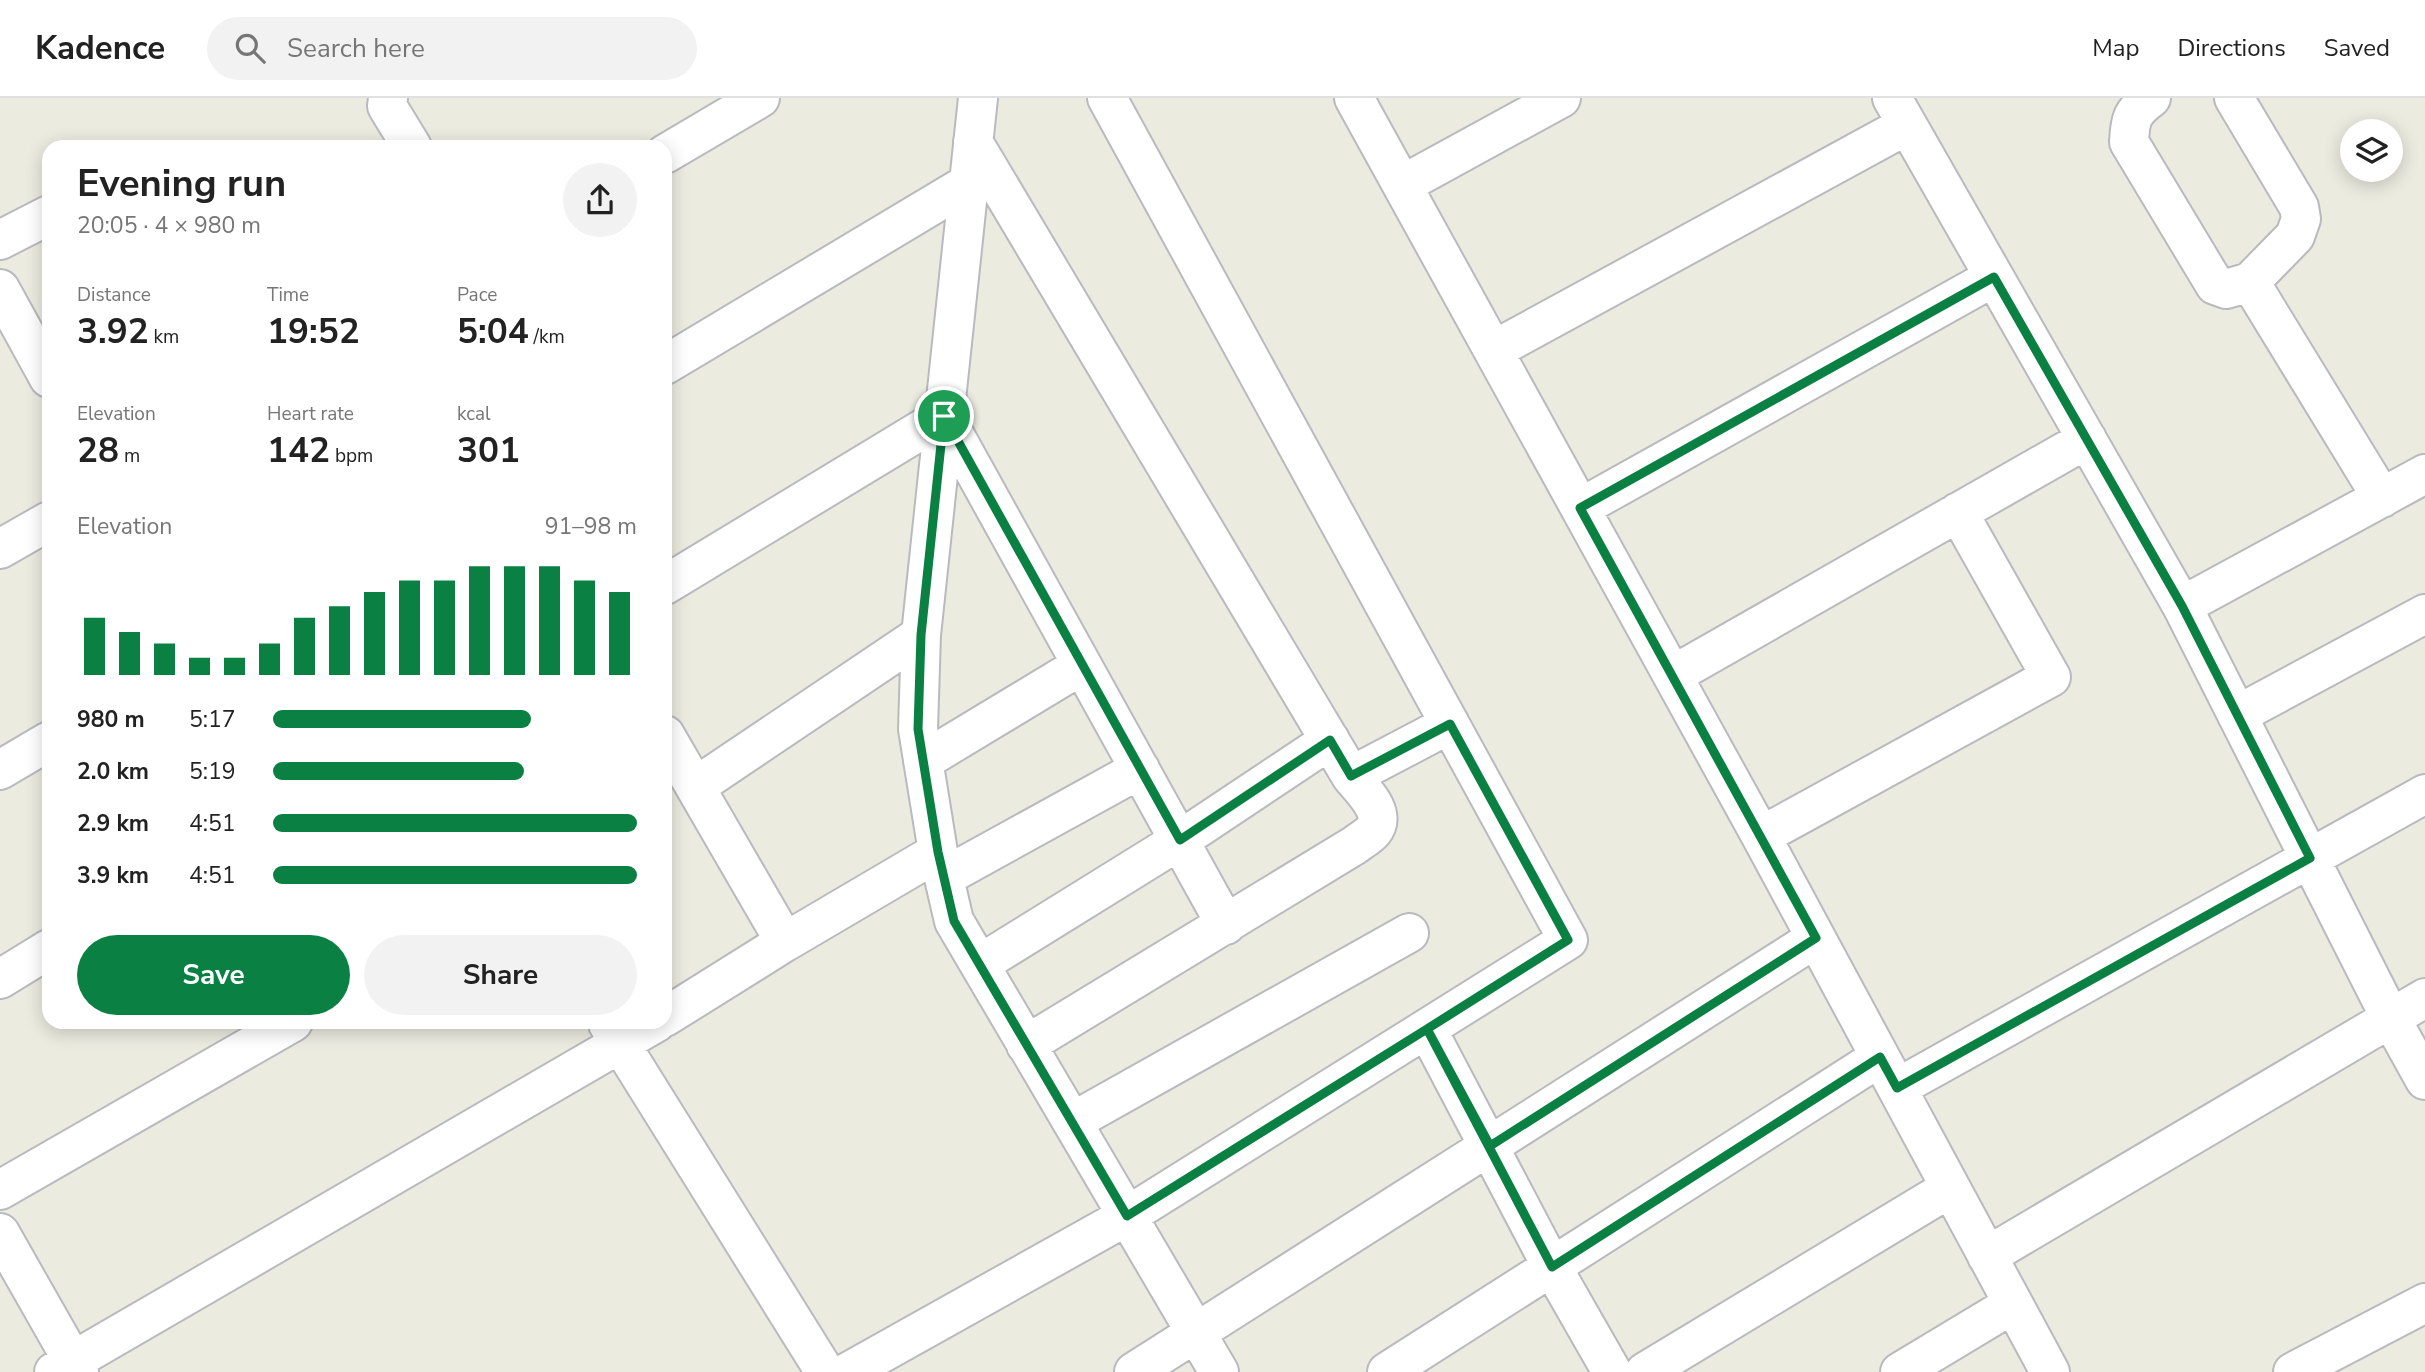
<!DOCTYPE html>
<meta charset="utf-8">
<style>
body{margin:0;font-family:"Nunito Sans",sans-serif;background:#f2f2f2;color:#222;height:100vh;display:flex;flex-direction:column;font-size:26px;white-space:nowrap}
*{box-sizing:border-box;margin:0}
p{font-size:23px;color:#767676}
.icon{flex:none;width:38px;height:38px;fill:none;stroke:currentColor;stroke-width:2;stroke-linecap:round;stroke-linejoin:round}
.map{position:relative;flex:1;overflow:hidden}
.details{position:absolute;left:42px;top:42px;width:630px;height:889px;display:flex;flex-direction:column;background:#fff;border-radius:21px;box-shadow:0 4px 18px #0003}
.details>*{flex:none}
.controls{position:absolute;left:2340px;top:21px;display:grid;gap:14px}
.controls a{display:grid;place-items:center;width:63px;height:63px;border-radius:50%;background:#fff;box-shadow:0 4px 18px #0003;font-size:35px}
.pin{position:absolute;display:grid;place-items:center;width:60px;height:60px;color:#fff;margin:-30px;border:4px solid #fff;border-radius:50%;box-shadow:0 2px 7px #0007}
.round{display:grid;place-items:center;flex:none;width:74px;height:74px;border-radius:37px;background:#f2f2f2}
.headline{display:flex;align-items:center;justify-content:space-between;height:119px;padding:0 35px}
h1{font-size:38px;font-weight:700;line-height:52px}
.metrics{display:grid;grid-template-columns:repeat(3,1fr);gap:10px;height:119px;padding:7px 35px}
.metrics div{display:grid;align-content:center}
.metrics b{font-size:35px;font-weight:700}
.metrics small{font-size:19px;font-weight:400}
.metrics p{font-size:19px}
.chart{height:196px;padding:14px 35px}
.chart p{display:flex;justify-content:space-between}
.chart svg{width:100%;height:126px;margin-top:7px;stroke:#0b8043;stroke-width:6}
.primary-button{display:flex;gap:14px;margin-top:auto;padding:14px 35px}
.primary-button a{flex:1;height:80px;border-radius:42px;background:#0b8043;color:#fff;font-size:28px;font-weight:700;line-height:80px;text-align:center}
.primary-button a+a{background:#f2f2f2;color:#222}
ul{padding:0 35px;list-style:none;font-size:23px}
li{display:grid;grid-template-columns:112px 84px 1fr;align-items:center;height:52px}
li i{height:18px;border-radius:9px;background:#0b8043}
header{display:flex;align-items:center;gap:42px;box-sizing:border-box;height:98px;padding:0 35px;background:#fff;border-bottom:2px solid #e0e0e0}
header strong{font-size:33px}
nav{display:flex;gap:38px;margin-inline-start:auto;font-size:24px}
.search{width:490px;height:63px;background:#f2f2f2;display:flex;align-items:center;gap:18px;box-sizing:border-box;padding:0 24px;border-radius:38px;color:#767676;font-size:26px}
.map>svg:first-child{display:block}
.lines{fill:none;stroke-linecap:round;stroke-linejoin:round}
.minor-casing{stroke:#b8babf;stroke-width:42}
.minor{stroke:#fff;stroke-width:38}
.route-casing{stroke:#fff;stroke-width:14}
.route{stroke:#0b8043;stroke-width:9}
</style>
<header>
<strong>Kadence</strong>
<div class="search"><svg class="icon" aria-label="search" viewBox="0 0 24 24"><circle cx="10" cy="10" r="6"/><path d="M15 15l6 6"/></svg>Search here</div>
<nav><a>Map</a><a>Directions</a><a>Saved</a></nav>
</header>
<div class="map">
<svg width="2425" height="1274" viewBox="0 0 2425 1274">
<rect width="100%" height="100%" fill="#ecebe0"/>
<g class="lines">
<defs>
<path id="minor" d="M388,0L387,8L412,49
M978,0L921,537L918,631L938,754L954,823L1219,1274
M1354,0L1761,738L2050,1274
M1892,0L2182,508L2390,919L2425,982
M2151,0C2132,14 2130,21 2129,44L2215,187L2226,191L2250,184L2295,138L2301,121L2299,109L2234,0
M973,44L1351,678C1362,692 1388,715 1373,733C1369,738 1360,743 1355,747L1026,947
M665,56L760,0
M1402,87L1561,0
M0,142L49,117
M2250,184L2382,400
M0,191L49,280
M1494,252L1907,27
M665,267L969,85
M1580,410L1994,179
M0,451L49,423
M665,487L944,318L1226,827
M2182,508L2425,376
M1673,577L2087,341
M2237,617L2425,516
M665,637L785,844
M923,663L1082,567
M0,672L49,643
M1351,678L1450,626
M695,689L921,537
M1761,738L2051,579L1958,414
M944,779L1140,671
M980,866L1180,742L1330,642
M0,881L49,851
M665,919L785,844L938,754
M608,926L825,1274
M1427,931L1552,1169L1612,1274
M1897,990L2425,696
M1072,1024L1409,835
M0,1092L293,924
M0,1135L79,1274
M1987,1158L2425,900
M54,1274L657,924
M848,1274L1127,1118L1568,842L1107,0
M1134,1274L1816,840
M1387,1274L1880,959
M1645,1274L1950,1090
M1900,1274L2013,1206
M2293,1274L2425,1205"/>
</defs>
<use href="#minor" class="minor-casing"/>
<use href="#minor" class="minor"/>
</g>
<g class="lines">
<defs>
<path id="route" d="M944,318L921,537L918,631L938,754L954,823L1127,1118L1427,931L1552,1169L1880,959L1897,990L2310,760L2182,508L1994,179L1580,410L1816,840L1490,1048L1427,931L1568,842L1450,626L1351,678L1330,642L1180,742L944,318"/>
</defs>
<use href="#route" class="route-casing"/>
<use href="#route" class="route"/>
</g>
</svg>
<div class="controls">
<a><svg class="icon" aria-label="layers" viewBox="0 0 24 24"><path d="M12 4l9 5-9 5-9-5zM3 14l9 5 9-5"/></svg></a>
</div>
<div class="pin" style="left:944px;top:318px;background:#1e9e55"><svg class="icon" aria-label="arrive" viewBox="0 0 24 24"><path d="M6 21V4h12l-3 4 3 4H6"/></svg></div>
<section class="details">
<div class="headline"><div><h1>Evening run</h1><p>20:05 · 4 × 980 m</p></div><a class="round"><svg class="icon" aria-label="share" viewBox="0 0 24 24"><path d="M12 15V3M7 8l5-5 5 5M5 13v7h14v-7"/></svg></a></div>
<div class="metrics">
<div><p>Distance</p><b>3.92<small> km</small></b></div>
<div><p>Time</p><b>19:52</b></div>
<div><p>Pace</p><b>5:04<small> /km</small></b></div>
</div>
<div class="metrics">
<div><p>Elevation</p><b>28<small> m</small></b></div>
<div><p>Heart rate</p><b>142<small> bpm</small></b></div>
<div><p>kcal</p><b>301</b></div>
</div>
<div class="chart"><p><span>Elevation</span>91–98 m</p>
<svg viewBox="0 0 160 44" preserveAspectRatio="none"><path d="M5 44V24M15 44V29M25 44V33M35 44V38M45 44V38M55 44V33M65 44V24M75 44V20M85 44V15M95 44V11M105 44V11M115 44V6M125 44V6M135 44V6M145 44V11M155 44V15"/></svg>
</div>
<ul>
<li><b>980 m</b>5:17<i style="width:71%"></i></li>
<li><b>2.0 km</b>5:19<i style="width:69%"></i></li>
<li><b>2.9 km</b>4:51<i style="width:100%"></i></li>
<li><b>3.9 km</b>4:51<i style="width:100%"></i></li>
</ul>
<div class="primary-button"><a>Save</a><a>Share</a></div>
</section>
</div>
